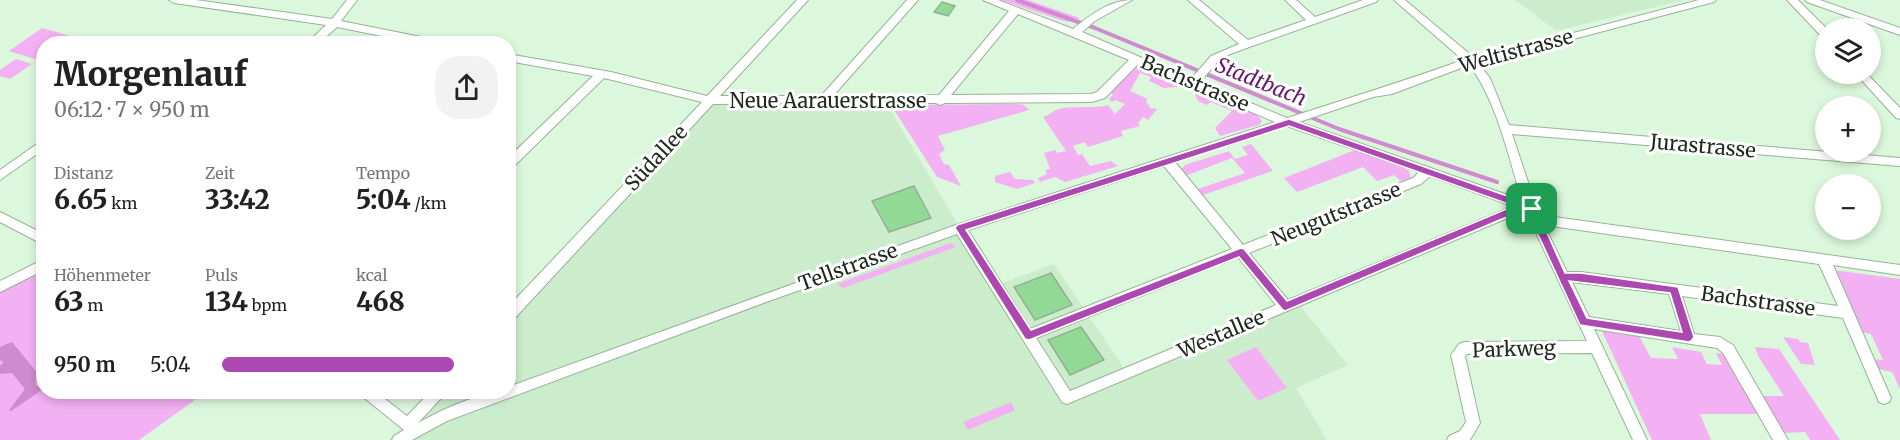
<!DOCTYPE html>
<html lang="de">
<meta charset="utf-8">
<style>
body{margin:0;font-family:Merriweather,serif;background:#f2f2f2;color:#222;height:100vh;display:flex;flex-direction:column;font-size:22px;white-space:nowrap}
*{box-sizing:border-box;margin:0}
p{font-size:20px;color:#767676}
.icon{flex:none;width:33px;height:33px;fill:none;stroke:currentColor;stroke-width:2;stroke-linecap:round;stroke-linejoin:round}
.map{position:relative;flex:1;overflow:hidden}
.details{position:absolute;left:36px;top:36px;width:480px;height:363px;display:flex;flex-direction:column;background:#fff;border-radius:24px;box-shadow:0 3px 9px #0003}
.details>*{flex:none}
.fabs{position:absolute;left:1815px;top:18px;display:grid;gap:12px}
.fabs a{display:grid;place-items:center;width:66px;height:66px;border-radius:50%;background:#fff;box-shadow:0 3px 9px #0003;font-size:30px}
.pin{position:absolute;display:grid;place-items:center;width:51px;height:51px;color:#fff;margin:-26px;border-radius:12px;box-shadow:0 3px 9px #0006}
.round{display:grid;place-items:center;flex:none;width:63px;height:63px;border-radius:24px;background:#f2f2f2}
.summary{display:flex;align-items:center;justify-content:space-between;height:102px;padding:0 18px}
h1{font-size:33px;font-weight:800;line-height:45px}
.metrics{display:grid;grid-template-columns:repeat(3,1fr);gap:9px;height:102px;padding:6px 18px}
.metrics div{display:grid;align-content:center}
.metrics b{font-size:26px;font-weight:800}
.metrics small{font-size:16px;font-weight:400}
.metrics p{font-size:16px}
ul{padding:0 18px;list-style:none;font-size:20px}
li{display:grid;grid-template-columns:96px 72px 1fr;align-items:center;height:45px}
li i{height:15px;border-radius:8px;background:#ac49b0}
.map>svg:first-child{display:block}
.built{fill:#ccedcc}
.green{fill:#f3b0f3}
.water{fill:#ce8ccf}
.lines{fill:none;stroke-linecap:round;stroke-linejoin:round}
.stream{stroke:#ce8ccf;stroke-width:4}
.building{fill:#92d995;stroke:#94af95;stroke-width:1.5}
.minor-casing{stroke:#98b298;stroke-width:2}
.minor{fill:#fff;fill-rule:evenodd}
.route{fill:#ac49b0;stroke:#fff;stroke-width:1.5;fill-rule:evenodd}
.labels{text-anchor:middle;stroke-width:6;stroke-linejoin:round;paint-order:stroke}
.street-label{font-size:20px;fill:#202b20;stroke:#fff}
.water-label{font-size:21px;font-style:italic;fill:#691a6c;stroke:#fff}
</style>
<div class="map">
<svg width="1900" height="440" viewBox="0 0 1900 440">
<rect width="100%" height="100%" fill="#dcf8dc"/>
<path class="built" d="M1515,0H1684L1560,30H1555Z
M710,100L885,101L960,228L997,285L1054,264L1127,373L1297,302L1348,365L1296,388L1327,440H388L438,392H508L509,316Z"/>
<path class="green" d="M1001,0H1028L1080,18L1067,22Z
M42,28L70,36L60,43L44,44L43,56L38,60L9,51Z
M16,59L32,64L10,79L0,76V70Z
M1138,66L1187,86L1164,88L1149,81L1151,77L1140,73L1130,91L1148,99L1146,101L1150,108L1157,109L1148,120L1143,117L1138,123L1140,126L1121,131L1123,136L1088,147L1085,142L1073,146L1078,155L1082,154L1090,166L1111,161L1118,166L1065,182L1055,177L1040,182L1038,178L1047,174L1045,170L1050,169L1044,153L1055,150L1057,153L1066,151L1043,117C1049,115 1051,113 1056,110C1067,105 1095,109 1108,105L1115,114L1125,104L1115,100L1112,102L1109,99L1113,95L1109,91Z
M1192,88L1256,114L1262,121L1259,125L1220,136L1215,128L1232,111L1211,102L1207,105L1198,101Z
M1018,104L1024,105L1029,110L938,136L945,150L939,154L944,164L949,165L961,186L937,177L891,105Z
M1251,144L1273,171L1200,196L1195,191L1198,189L1245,173L1232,158L1185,176L1180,171L1185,165L1229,151L1235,159L1248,155L1242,147Z
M1355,150L1406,169L1409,171L1411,178L1401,181L1394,175L1377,181L1363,167L1297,192L1284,178Z
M1010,172L1015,179L1033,180L1035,183L1017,189L995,182V176Z
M951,243L956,247L843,288L837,284Z
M43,264L44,392H206L139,440H0V287Z
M1834,270L1900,279V389L1892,372L1877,369L1873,359L1883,360L1871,334L1861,332Z
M1601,329L1638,334L1651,358L1678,359L1672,347L1701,352L1707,364L1722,365L1716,353L1725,354L1757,414H1700L1711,440H1652Z
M1783,337L1798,339L1800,342L1808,343L1815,365L1801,364Z
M1256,347L1287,388L1258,401L1227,360Z
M1755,347L1779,349L1840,440H1810L1805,432L1784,433L1763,396H1784L1758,356Z
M1011,402L1015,410L968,430L963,422Z"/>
<path class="water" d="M12,342L39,375L35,384L42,390L11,411L9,410L25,389L12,373L0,374V366L4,362L0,360V347Z"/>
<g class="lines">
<path class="stream" d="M1017,0L1095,28L1339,129L1497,182"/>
</g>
<path class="building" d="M942,2L955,6L948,16L934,12Z
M914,186L931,218L889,232L872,201Z
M1051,273L1072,305L1035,320L1014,287Z
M1081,327L1104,360L1070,375L1048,340Z"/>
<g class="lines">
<defs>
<path id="minor" d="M169,0H196L332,19L347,0H357L341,21L441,41L446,44H421L337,27L318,44H306L326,25L174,3Z
M797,0H808L720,96H821L907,0H918L833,96L939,95L1009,11L983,0H998L1073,29C1090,15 1110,0 1132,0L1095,21L1082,32L1191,79L1211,56L1239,44L1188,0H1199L1248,40L1306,20L1285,0H1296L1315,17L1363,0H1378L1376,2L1230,54L1219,60L1200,82L1287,118C1346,99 1405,81 1463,60L1394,0H1405L1472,56L1558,37L1699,0H1716L1714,2L1558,43L1477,62L1490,78L1509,125L1900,158V166L1512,134L1537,209L1540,215L1900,265V275L1833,265L1891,398L1889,402L1884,404L1879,402L1843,318L1682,296L1694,334L1720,337L1733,345L1788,440H1773L1723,353L1717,348L1594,329L1647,440H1633L1592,353L1467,354L1465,356L1480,423L1470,440H1447L1449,436L1460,431L1466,422L1451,355L1459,344L1464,342L1587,341L1527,214L1510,217L1067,404L1062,402L957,234L769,301L447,421L412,440H392L394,436L404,430L362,396L360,392H376L407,416L430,392H445L443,396L418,423C443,409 480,392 508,392V387L956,225L1275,122L1138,64L1105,98L1092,102L945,103L940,105L936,103H826L822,105L818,103L713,104L513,320L508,321V307L702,102L604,78L512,168L508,169V158L593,76L508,61V54L611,72L707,96ZM1018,14L1129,60L1097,92L1091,94L951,95ZM1469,65C1496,98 1509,159 1522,200L1299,122L1373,97L1392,94ZM1287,126L1419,172L1413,178L1243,245L1175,162ZM1164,166L1232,249L1030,329L968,230ZM1430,176L1515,207L1504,210L1288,300L1249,253L1421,184ZM1544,225L1819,264L1838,306L1581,272H1567ZM1238,257L1276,305L1070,391L1036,338ZM1572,282L1669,294L1681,331L1589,317Z
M1787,0H1798L1826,28V38L1822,37Z
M1805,0H1820L1900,28V35L1807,2Z
M1856,74H1867L1900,108V119L1896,118Z
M44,139V149L0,180V170Z
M0,212L44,234V245L0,222Z
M44,259V270L0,292V281Z"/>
</defs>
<use href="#minor" class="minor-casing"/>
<use href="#minor" class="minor"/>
</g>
<path class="route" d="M1289,119L1535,206L1565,273H1581L1678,287L1694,337L1692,340L1689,342L1580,325L1528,213L1509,216L1285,311L1282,309L1239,257L1029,340L1025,339L955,228L957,225ZM1289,126L1517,207L1504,210L1287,301L1244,249L1241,248L1031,330L966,230ZM1569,281L1670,293L1682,332L1587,318Z"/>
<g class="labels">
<g class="street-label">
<text transform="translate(1516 51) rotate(-15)" y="7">Weltistrasse</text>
<text transform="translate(1195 83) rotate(23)" y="7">Bachstrasse</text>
<text x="828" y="108">Neue Aarauerstrasse</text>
<text transform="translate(1703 146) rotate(5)" y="7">Jurastrasse</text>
<text transform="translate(656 158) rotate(-47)" y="7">Südallee</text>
<text transform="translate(1336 214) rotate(-22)" y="7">Neugutstrasse</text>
<text transform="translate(848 267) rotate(-20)" y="7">Tellstrasse</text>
<text transform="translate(1758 301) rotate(8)" y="7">Bachstrasse</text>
<text transform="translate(1221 334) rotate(-23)" y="7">Westallee</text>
<text transform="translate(1514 349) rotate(-2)" y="7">Parkweg</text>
</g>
<g class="water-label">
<text transform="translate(1261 82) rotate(22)" y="7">Stadtbach</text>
</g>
</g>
</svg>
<div class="fabs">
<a><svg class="icon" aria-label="layers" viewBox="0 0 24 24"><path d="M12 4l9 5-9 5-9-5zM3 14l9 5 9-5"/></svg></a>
<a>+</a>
<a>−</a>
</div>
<div class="pin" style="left:1532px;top:209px;background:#1e9e55"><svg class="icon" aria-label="arrive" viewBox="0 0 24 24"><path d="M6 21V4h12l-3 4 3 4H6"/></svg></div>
<section class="details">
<div class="summary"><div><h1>Morgenlauf</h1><p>06:12 · 7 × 950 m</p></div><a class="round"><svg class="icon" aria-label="share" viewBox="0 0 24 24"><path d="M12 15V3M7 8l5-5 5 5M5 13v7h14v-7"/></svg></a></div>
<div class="metrics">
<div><p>Distanz</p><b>6.65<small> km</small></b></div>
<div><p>Zeit</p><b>33:42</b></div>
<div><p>Tempo</p><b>5:04<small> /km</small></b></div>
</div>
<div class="metrics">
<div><p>Höhenmeter</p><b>63<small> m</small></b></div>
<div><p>Puls</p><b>134<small> bpm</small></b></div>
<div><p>kcal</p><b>468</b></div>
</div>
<ul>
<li><b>950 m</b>5:04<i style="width:84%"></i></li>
</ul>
</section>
</div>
